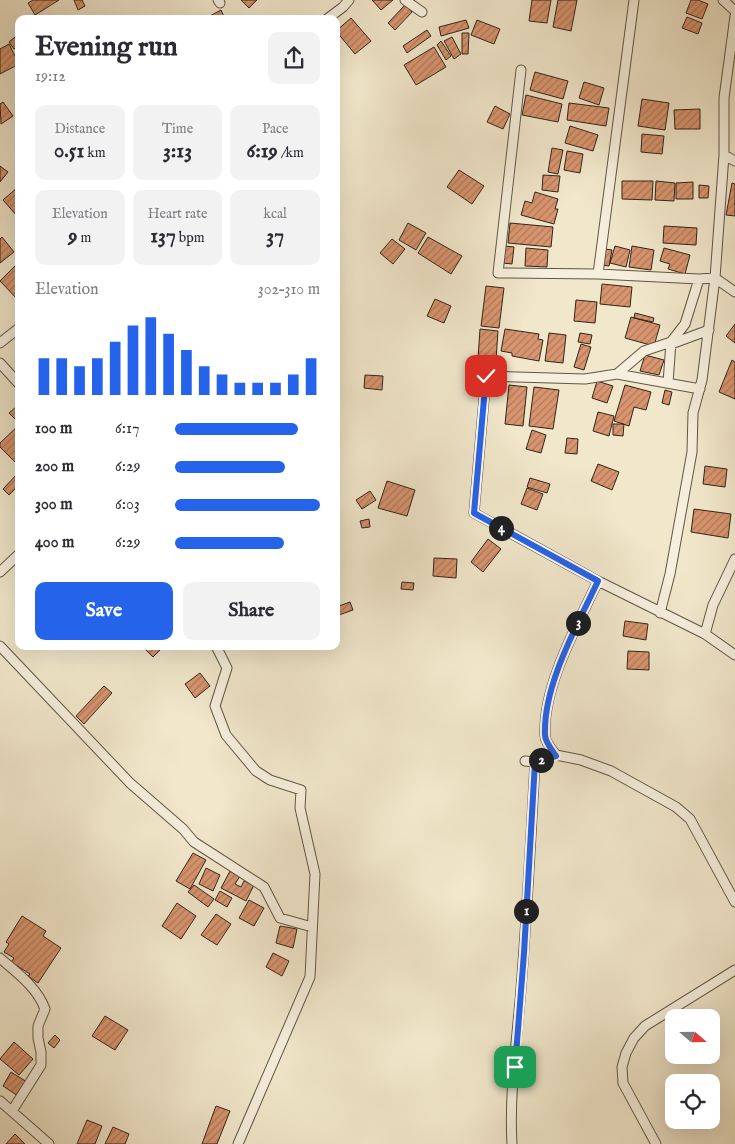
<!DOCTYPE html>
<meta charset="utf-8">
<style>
body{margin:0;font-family:"IM FELL English",serif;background:#f2f2f3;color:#2b2b33;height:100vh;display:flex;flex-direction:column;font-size:19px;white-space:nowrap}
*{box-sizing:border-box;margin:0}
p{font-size:16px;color:#7c7c81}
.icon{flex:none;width:28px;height:28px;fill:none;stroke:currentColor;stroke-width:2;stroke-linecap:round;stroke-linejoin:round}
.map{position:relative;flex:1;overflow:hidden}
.side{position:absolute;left:15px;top:15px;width:325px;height:635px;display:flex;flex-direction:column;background:#fff;border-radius:10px;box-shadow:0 5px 20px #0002}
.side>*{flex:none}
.needle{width:32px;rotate:110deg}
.tools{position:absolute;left:665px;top:1009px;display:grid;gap:10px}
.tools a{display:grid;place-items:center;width:55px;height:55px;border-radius:10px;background:#fff;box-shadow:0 5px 20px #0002;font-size:25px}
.pin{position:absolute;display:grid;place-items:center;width:42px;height:42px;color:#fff;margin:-21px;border-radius:10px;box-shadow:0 2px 8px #0006}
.km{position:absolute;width:25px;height:25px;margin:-12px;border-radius:50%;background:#222;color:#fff;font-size:14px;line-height:25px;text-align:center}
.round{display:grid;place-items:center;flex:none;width:52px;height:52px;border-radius:10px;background:#f2f2f3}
.head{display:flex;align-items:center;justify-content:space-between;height:85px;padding:0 20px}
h1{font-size:28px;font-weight:700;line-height:38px}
.metrics{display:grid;grid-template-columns:repeat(3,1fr);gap:8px;height:85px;padding:5px 20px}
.metrics div{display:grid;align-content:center;border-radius:10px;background:#f2f2f3;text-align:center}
.metrics b{font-size:21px;font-weight:700}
.metrics small{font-size:14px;font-weight:400}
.metrics p{font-size:14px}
.chart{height:140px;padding:10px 20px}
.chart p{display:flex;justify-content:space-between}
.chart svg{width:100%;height:90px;margin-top:5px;stroke:#2563eb;stroke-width:6}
.cta{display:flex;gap:10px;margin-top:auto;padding:10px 20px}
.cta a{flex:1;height:58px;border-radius:10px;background:#2563eb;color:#fff;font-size:20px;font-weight:700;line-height:58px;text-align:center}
.cta a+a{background:#f2f2f3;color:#2b2b33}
ul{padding:0 20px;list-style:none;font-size:16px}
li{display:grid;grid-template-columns:80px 60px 1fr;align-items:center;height:38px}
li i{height:12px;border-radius:6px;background:#2563eb}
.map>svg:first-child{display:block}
.building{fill:url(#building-hatch);stroke:#30251b}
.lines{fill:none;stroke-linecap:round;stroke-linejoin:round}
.street-casing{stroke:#605647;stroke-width:11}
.street{stroke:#f6efdd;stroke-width:9}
.route-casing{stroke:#fff;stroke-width:10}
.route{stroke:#2563eb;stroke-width:6}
</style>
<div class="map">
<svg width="735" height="1144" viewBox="0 0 735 1144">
<defs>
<pattern id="building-hatch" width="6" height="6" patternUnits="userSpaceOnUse" patternTransform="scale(1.25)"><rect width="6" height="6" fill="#d9956f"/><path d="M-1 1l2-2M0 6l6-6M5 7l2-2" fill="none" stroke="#b0795a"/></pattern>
</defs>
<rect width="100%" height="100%" fill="#f1e7cb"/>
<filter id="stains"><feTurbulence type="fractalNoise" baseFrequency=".004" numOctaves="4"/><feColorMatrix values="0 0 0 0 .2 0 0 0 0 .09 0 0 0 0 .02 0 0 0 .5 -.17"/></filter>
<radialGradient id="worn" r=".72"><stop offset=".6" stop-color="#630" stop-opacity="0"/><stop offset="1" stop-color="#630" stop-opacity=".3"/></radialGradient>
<path class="building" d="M33,0H59L35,15L28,3Z
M74,0H82L85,6L78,10Z
M241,0H257L249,8Z
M372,0H393L381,10Z
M532,0H551L547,23L529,21Z
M558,0H577L571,31L553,27Z
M691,0H698L708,4L702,19L686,13Z
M405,5L412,12L395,30L388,23Z
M221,10L225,19H207L206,18Z
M687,17L702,23L698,34L682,28Z
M351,18L371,41L355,54L336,31Z
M466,20L469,28L441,36L439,27Z
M477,20L500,29L494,44L471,35Z
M427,30L431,36L407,53L403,46Z
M462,33H469L468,54H462Z
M15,37L19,42V46L14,49L9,42Z
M452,37L461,54L454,59L444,41Z
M441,41L451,56L446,60L437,45Z
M9,44L19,64L0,74V49Z
M434,47L446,67L416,85L404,65Z
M535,72L568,81L563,99L530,90Z
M584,82L604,88L599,105L579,98Z
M526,95L562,104L558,122L522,115Z
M642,99L669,103L665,130L638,126Z
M3,102L13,116L1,124L0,104Z
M569,103L609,108L606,126L567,120Z
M495,106L510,114L503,129L487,122Z
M700,109V129H675L674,110Z
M570,126L598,135L593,151L565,143Z
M642,134L664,136L662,154L641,152Z
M552,148L563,150L558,174L548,172Z
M567,151L583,154L580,173L564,170Z
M0,166L8,172L0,182Z
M459,170L484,186L472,204L447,187Z
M543,175L560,176L558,192L542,190Z
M622,181H653L652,200L622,199Z
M656,181L675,183L674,201L655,200Z
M693,182V199H676V183Z
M732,183L735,184V216L726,215Z
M699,185L709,186L708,198H699Z
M18,187L19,215L17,216L3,200Z
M535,192L558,199L555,209H558L554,224L521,215L525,201L532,203Z
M408,223L426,233L416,250L399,240Z
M510,223L553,227L551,247L508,243Z
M664,226L697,228L696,245L663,243Z
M2,237L14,252L0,263V239Z
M428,237L462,256L451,274L418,253Z
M392,239L405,249L393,264L380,253Z
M505,246L514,247L512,264L503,263Z
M615,246L630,250L626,267L610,263Z
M632,246L654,250L651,270L629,267Z
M526,248L548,250L547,267L525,266Z
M664,248L690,255L685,274L668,269L670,264L660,261Z
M605,249L612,250L609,266L601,265Z
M17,264L19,266V301L0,281Z
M602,284L632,287L630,307L600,304Z
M486,286L504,288L499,328L481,326Z
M435,299L451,306L444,323L427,316Z
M576,300L597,302L595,323L574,321Z
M635,313L654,318L653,322L634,318Z
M631,317L660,325L654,346L625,338Z
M735,324V343L726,336Z
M480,329L498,331L496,360L478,358Z
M505,329L539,334L538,339L543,340L539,361L512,356V353L501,351Z
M549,333L566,335L563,363L545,361Z
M580,333L592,335L590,344L578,342Z
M581,344L591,347L584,370L574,367Z
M645,355L664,360L659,375L640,371Z
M732,360L735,362V399L719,392Z
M365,375L383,376L382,390L364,388Z
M597,381L613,386L607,403L592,398Z
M509,385L527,387L523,426L505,424Z
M625,385L651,392L646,410L634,407L629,426L614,421Z
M534,387L559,390L553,429L529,426Z
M665,390L672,392L669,405L662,403Z
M17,406L19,408V415L15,419L9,413Z
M598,412L614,416L609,436L593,431Z
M613,424H624L623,436L613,435Z
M19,425V464L18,465L0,447V443Z
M532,430L546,435L541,453L526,449Z
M567,438L578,439L577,454L565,453Z
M598,464L619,472L612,490L591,481Z
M705,466L727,469L725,487L703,484Z
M18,473L19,485L9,495L3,489Z
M530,478L550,484L547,493L527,487Z
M387,481L415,490L407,516L378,508Z
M527,488L543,494L537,510L521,504Z
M370,491L376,500L362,509L356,500Z
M694,509L731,514L728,538L691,532Z
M369,519L370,527L362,528L360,521Z
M488,539L501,549L483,572L471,562Z
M434,558L457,559L456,578L433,576Z
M402,582L414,583L413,590L401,589Z
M350,602L353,610L336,616V607Z
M625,621L648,624L646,640L623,636Z
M142,646H164L153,657Z
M628,651L649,652V670L627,669Z
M200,673L210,686L195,698L185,684Z
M104,686L112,693L84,724L76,716Z
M193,853L206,860L190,889L176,881Z
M206,868L220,875L213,891L199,884Z
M230,871L240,876L235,884L241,887L244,881L254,885L246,901L221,888Z
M194,885L214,899L208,907L188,892Z
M220,891L232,898L227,907L215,900Z
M249,900L264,908L254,926L239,918Z
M177,903L196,916L181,939L162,926Z
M216,914L231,924L217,945L201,935Z
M22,916L46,931L43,936L61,948L38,983L28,976L30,974L11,962L14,958L4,952L9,944L6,942Z
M280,926L297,929L293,948L276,943Z
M273,953L289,961L282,976L266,967Z
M105,1016L128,1030L115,1050L92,1036Z
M55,1035L60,1040L54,1048L48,1043Z
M14,1042L33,1059L19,1075L0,1059Z
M11,1072L27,1082L18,1096L3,1086Z
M216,1106L230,1111L217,1144H202Z
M87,1120L102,1126L95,1144H77Z
M113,1127L129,1134L125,1144H105Z
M15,1134L25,1144H6Z"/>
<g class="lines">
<defs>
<path id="street" d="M218,0L220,3
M405,0L422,12
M723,0L735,11
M327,19L343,7L349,0
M521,70L498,273L598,274L699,279L715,278L735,292
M724,155L735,161
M598,274L634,0
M699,279L685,324L671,342L644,351L617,374L585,379L486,376L474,513L598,581L705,634L735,655
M0,343L19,328
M671,344L709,330
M0,363L19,384
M617,374L700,389
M668,383L671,342
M0,572L19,554
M660,613L670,574L692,452L693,413L702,380L715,278L724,155V98L735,16
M705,634L713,605L735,559
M0,646L130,783L183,829L194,842L264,887L280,918L312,927
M216,646L227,668L215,706L226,735L256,771L270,780L301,790L300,808L315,874L310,977L238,1144
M556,755C552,750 545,742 545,735C543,685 577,626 598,581
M525,761L535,762L556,755L581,760L611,771L676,807L690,819L735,902
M0,958C17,973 37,987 45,1009L38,1026V1038L41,1052V1065L12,1111
M0,1101L49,1144
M512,1144C509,1093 517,1040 521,989C527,913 531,838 535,762
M656,1144L623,1083L622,1067L626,1053L634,1038L645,1026L735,970"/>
</defs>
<use href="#street" class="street-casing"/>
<use href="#street" class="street"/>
</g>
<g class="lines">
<defs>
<path id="route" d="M486,376L474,513L598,581C577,626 543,685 545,735C545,742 552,750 556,756L535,762L524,953L515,1067"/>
</defs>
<use href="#route" class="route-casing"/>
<use href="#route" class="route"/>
</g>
<rect width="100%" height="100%" filter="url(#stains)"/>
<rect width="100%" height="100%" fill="url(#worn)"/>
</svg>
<div class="tools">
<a><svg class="needle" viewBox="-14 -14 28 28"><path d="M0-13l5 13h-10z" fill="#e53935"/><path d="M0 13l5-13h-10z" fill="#7c7c81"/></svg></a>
<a><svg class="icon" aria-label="locate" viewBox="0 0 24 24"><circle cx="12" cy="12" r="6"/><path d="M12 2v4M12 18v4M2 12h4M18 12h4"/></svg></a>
</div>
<div class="pin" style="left:515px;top:1067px;background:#1e9e55"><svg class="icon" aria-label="arrive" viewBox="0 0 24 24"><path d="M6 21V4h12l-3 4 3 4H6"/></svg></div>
<div class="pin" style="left:486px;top:376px;background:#d93025"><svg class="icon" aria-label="check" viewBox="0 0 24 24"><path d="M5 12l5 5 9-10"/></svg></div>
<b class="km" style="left:526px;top:911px">1</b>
<b class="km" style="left:541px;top:760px">2</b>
<b class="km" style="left:578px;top:623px">3</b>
<b class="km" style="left:501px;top:528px">4</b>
<section class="side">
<div class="head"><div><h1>Evening run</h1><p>19:12</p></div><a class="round"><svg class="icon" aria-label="share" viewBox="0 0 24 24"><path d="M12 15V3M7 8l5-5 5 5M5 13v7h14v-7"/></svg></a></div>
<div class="metrics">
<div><p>Distance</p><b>0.51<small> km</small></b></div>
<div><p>Time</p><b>3:13</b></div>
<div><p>Pace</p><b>6:19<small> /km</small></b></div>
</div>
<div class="metrics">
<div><p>Elevation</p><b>9<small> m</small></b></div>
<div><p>Heart rate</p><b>137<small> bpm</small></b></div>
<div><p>kcal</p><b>37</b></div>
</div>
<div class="chart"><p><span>Elevation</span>302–310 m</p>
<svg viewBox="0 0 160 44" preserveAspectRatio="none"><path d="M5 44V26M15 44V26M25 44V30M35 44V26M45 44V18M55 44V10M65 44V6M75 44V14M85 44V22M95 44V30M105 44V34M115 44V38M125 44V38M135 44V38M145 44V34M155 44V26"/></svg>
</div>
<ul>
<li><b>100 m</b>6:17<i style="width:85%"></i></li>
<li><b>200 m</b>6:29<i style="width:76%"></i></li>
<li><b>300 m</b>6:03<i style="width:100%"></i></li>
<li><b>400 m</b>6:29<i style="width:75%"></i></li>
</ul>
<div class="cta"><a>Save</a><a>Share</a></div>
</section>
</div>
